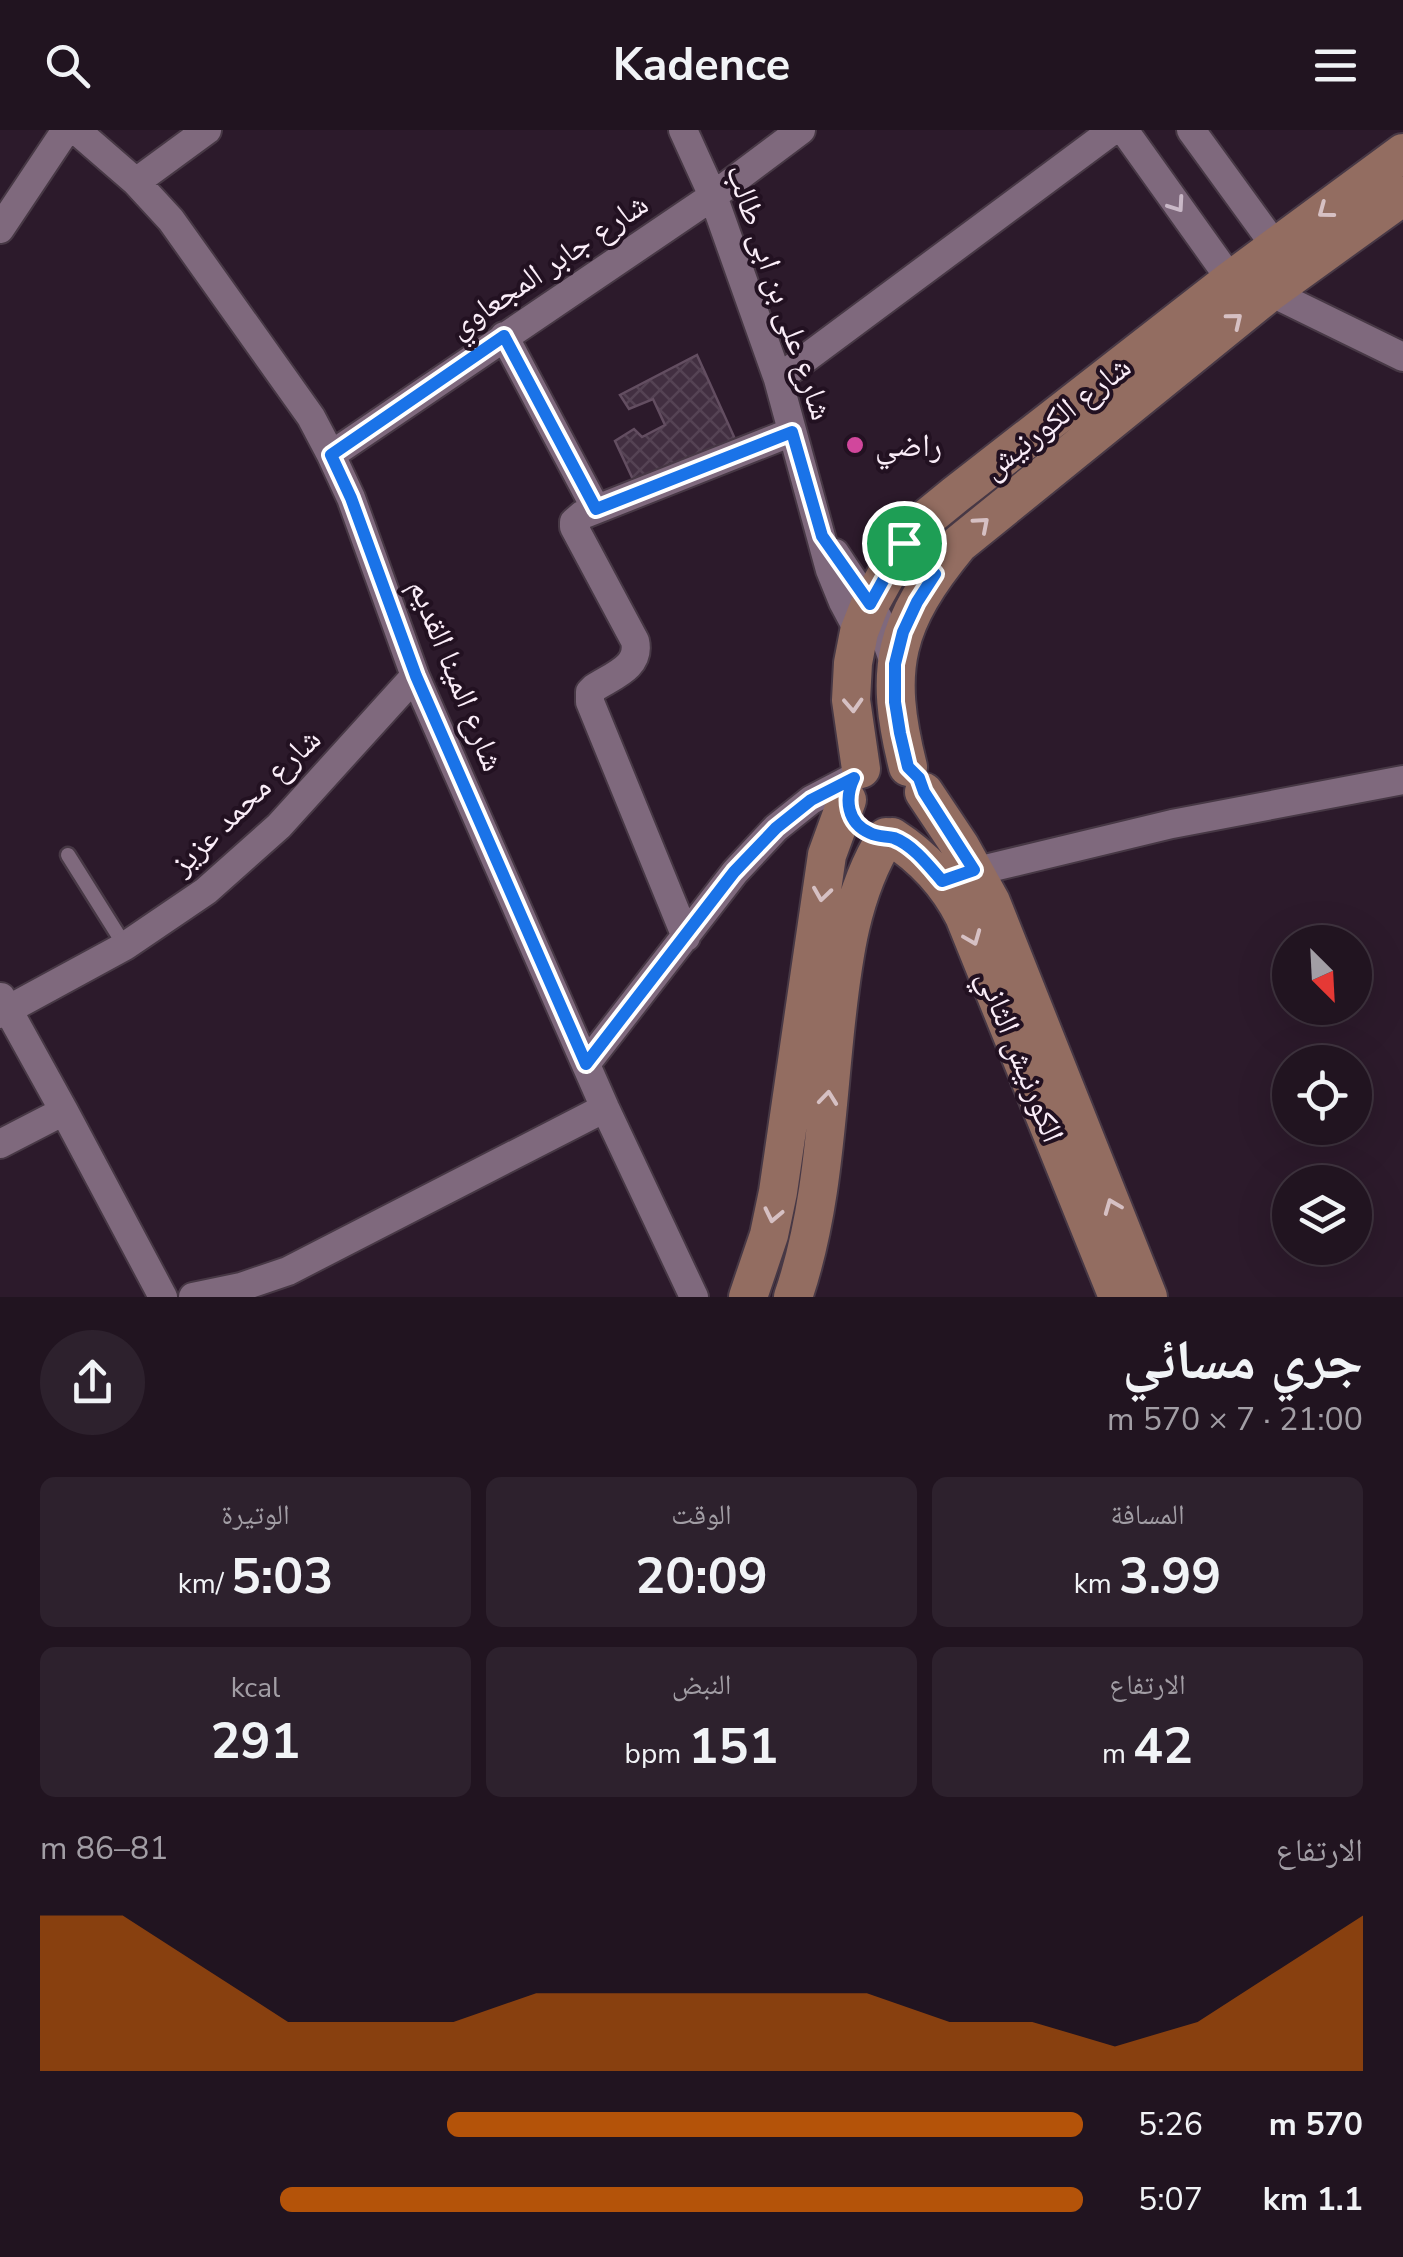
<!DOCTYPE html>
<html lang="ar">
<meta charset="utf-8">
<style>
body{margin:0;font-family:"Nunito Sans","Noto Naskh Arabic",sans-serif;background:#2d212d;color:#f1f3f6;direction:rtl;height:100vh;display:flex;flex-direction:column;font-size:38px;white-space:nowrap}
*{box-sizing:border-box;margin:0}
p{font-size:32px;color:#a29ea5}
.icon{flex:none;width:55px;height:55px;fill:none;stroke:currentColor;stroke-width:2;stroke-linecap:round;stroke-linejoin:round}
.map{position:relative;height:1167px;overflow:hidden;direction:ltr}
.details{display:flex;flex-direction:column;background:#211420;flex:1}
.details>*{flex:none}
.needle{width:65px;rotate:156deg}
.tools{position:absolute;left:1272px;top:795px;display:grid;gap:20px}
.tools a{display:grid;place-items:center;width:100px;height:100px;border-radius:50%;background:#211420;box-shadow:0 10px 40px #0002,0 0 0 2px #3e333e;font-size:50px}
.pin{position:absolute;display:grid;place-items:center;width:85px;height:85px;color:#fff;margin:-42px;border:5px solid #fff;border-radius:50%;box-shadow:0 2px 10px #0007}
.round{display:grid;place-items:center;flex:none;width:105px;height:105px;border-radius:52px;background:#2d212d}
.summary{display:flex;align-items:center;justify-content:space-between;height:170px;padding:0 40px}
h1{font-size:55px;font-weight:700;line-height:75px}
.metrics{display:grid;grid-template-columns:repeat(3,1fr);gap:15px;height:170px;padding:10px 40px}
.metrics div{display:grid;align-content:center;border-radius:15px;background:#2d212d;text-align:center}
.metrics b{font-size:50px;font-weight:700}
.metrics small{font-size:28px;font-weight:400}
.metrics p{font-size:28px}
.chart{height:280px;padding:20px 40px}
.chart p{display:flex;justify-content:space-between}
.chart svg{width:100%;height:180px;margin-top:10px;fill:#b45309;opacity:.7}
ul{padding:0 40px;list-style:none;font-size:32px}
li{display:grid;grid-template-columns:160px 120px 1fr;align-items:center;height:75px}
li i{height:25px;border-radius:12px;background:#b45309}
header{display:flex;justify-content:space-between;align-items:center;height:130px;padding:0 40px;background:#211420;font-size:45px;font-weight:700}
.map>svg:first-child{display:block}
.building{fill:url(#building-cross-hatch);stroke:#634e61;stroke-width:2.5}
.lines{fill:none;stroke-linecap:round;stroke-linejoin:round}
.lane-casing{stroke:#473845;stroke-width:19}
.street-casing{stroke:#473845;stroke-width:32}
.secondary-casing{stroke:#473845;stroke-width:42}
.lane{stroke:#7f697d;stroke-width:14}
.street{stroke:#7f697d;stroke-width:28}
.secondary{stroke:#936d61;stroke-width:38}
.oneway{stroke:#c9b8c7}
.oneway2{stroke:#d6c0c3}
.route-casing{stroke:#fff;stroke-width:20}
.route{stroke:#1a73e8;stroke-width:12}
.hotel-dot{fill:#d1479c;stroke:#221121;stroke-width:4}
.labels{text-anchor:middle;stroke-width:8;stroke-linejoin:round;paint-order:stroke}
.street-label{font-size:32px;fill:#faedf8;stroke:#221121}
.poi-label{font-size:32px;fill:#faedf8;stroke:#221121;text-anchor:start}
</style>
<header><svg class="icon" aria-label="menu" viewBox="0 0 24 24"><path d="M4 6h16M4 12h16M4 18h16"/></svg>Kadence<svg class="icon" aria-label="search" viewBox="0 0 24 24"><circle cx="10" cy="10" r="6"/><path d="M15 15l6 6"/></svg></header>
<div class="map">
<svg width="1403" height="1167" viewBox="0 0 1403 1167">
<defs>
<pattern id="building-cross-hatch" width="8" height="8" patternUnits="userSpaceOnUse" patternTransform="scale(2.5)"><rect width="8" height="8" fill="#422f41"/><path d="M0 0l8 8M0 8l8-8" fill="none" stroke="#554354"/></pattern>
</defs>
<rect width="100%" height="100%" fill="#2c1a2b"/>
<path class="building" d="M697,225L745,331L645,375L615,311L634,299L642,307L665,295L653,269L629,279L620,265Z"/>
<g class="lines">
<defs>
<path id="lane" d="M68,725L125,816"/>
<path id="street" d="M76,0L136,52L171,90L311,287L331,325L351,368L415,546L605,978L694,1167
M683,0L713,66L778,249L830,440L843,472L859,502
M1124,0L1231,150
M1191,0L1276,117
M136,52L207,0
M0,99L66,0
M1270,162L1403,227
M504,206L596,379
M778,249L1113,0
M331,325L713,66L801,0
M835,423L878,488L895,535
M960,745L1172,694L1403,650
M686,807L590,572V562L594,558C612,546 641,537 635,511L574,397V392L582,385L792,302
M1,867L64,981L163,1167
M0,884L125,816L206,761L279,696L415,546
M586,934L735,742L776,698L811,670L853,648
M0,1014L64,981
M193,1167L241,1157L288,1141L605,978"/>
<path id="secondary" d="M908,637C883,538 894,493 959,414L1270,162L1403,66
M861,639L851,570L853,533L859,502L870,474L904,413L928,387L955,365L1231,150L1403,23
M924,662L960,716L991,772L1148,1167
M892,707C923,727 947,752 964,786L1118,1167
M748,1167L769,1105L778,1062L827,725L847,670
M793,1167C823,1080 826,983 836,892C843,828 851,763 886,707"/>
</defs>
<use href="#lane" class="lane-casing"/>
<use href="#street" class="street-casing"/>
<use href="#secondary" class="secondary-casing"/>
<use href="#lane" class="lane"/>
<use href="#street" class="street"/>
<use href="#secondary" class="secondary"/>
</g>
<defs><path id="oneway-chevron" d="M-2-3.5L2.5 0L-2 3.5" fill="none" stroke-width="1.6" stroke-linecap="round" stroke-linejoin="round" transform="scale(2.5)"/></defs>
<use class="oneway" href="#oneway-chevron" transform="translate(1177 75) rotate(55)"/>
<g class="oneway2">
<use href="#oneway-chevron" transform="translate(1325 81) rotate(143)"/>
<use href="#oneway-chevron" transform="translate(1235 190) rotate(-39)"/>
<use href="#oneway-chevron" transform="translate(982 394) rotate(-41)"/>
<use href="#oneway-chevron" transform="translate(853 575) rotate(87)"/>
<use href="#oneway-chevron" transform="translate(822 764) rotate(98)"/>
<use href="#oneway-chevron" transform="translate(973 808) rotate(68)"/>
<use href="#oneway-chevron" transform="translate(828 968) rotate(-84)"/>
<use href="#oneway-chevron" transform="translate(1112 1076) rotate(-112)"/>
<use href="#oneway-chevron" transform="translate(773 1085) rotate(102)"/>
</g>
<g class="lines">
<defs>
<path id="route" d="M504,206L596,379L792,302L822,406L870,474L904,413L935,444L917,472L903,502L895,534V572L900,603L908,637L919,648L924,662L974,740L942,751C929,736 913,715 894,708C886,706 878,707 870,703C847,693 844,669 854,648L811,670L776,698L734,742L586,934L416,546L351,368L331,325Z"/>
</defs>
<use href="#route" class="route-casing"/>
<use href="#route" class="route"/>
</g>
<circle class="hotel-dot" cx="855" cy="315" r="10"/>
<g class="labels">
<g class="street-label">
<text transform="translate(548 135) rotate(-34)" y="11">شارع جابر المجعاوي</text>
<text transform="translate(780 162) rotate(71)" y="11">شارع على بن ابى طالب</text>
<text transform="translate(1056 287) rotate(-38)" y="11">شارع الكورنيش</text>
<text transform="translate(457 545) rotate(68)" y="11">شارع المينا القديم</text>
<text transform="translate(245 671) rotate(-44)" y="11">شارع محمد عزيز</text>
<text transform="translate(1021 926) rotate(68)" y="11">الكورنيش الثاني</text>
</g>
<g class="poi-label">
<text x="875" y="326">راضي</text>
</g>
</g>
</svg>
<div class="tools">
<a><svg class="needle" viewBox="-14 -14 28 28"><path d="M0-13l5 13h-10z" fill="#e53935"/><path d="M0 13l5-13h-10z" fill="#a29ea5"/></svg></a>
<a><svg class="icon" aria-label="locate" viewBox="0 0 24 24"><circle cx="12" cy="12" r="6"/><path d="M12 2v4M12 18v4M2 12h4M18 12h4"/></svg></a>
<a><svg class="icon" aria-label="layers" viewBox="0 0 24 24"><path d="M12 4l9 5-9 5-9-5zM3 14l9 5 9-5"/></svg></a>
</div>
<div class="pin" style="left:904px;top:413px;background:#1e9e55"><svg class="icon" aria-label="arrive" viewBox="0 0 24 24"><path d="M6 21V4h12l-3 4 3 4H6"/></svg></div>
</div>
<section class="details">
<div class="summary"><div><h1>جري مسائي</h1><p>21:00 · 7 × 570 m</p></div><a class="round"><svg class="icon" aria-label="share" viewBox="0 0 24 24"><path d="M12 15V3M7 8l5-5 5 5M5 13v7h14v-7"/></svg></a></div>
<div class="metrics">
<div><p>المسافة</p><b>3.99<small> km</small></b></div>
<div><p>الوقت</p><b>20:09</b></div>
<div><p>الوتيرة</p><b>5:03<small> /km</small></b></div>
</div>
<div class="metrics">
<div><p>الارتفاع</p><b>42<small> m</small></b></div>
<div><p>النبض</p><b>151<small> bpm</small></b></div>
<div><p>kcal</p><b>291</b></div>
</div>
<div class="chart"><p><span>الارتفاع</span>81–86 m</p>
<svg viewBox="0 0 160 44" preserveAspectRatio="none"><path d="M0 44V6L10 6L20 19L30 32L40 32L50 32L60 25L70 25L80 25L90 25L100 25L110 32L120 32L130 38L140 32L150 19L160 6V44z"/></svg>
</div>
<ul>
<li><b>570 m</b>5:26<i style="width:61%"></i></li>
<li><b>1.1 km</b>5:07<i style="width:77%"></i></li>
</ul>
</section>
